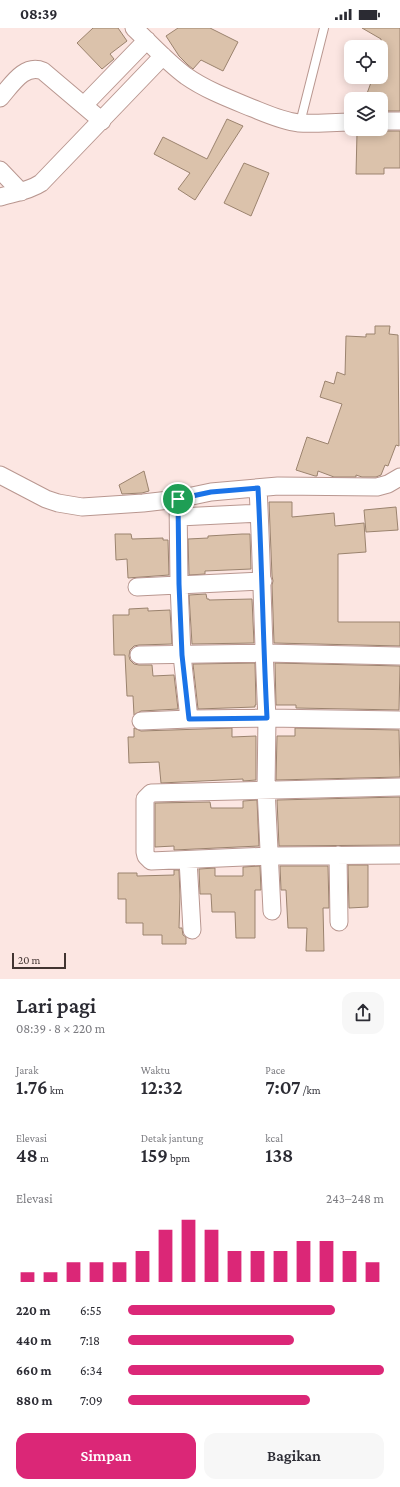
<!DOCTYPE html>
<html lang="id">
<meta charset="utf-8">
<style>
body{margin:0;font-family:"Crimson Pro",serif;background:#f7f7f7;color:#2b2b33;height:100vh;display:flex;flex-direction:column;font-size:15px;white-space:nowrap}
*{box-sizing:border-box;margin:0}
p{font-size:13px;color:#7c7c81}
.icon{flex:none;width:22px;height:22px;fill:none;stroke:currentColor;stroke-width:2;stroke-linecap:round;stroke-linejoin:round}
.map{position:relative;height:951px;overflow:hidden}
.side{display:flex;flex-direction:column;background:#fff;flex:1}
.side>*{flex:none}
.fabs{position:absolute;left:344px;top:12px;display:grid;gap:8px}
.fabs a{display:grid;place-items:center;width:44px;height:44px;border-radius:8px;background:#fff;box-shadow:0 2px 10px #0003;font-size:20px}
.scale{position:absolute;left:12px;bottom:10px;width:54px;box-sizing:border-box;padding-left:4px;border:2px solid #423431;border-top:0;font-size:11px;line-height:14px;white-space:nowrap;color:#423431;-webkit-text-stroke:3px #fce6e2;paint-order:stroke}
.pin{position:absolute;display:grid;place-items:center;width:34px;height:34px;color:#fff;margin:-17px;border:2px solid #fff;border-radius:50%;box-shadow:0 1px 4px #0007}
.round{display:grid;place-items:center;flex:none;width:42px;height:42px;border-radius:12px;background:#f7f7f7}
.head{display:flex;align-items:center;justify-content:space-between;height:68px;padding:0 16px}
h1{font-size:22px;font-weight:600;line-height:30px}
.stats{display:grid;grid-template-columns:repeat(3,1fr);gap:6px;height:68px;padding:4px 16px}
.stats div{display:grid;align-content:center}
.stats b{font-size:20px;font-weight:600}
.stats small{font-size:11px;font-weight:400}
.stats p{font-size:11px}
.chart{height:112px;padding:8px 16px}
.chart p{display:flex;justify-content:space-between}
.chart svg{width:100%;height:72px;margin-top:4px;stroke:#db2777;stroke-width:6}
.button{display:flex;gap:8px;margin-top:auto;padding:8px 16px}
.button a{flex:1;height:46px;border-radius:12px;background:#db2777;color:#fff;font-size:16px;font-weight:600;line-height:46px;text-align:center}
.button a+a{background:#f7f7f7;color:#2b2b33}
ul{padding:0 16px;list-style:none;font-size:13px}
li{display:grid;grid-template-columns:64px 48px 1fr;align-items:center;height:30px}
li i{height:10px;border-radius:5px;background:#db2777}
.status{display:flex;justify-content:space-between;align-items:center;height:28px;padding:0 20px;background:#fff;direction:ltr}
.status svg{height:11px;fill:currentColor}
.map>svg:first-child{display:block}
.building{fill:#dbc2ab;stroke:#9b836e}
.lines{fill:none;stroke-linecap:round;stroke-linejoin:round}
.service-casing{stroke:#b99790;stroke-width:10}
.minor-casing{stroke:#b99790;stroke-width:19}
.service{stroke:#fff;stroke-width:8}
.minor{stroke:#fff;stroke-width:17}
.route-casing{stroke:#fff;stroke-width:8}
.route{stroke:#1a73e8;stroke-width:5}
</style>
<div class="status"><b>08:39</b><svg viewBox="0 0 49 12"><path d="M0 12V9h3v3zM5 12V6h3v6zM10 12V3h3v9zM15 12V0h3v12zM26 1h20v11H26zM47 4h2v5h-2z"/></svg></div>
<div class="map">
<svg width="400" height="951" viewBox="0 0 400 951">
<rect width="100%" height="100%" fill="#fce6e2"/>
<path class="building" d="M93,0H118L127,13L110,26L114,31L102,41L77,15Z
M178,0H210L238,14L223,43L201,32L193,41L188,37L179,28L166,8Z
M362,0H400V83H381V71H365L373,49H381V11Z
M227,91L243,98L195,172L178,161L190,145L154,126L163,109L207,131Z
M381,103H400V140H384V146H356L357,105H381Z
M244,135L269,145L251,188L224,175Z
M375,298H390L389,306L398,307L399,418L396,417L388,438L385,437L381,447L376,449H362L356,447V449H334L318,443L317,448H315L296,442L307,409L328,416L342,376L320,369L325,353L334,356L337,344L345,347L346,308L366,309V306H375Z
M144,443L149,463L142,465L122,466L119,457Z
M269,474H292V489L334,485L335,498L364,495L366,524L338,526V594H400V618L274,615L272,557L273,553L272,548Z
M396,479L398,502L366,504L364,482Z
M115,506H131L132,511L163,510V512H168L169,547L128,550L127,531L116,532Z
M242,506H250L251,541L205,543V546L189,547L188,511L208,510V508Z
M206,566L207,571H209V572L252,571L254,615L192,616L189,567Z
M148,580V583L170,582L172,616L139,617L134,618L130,622L129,628L130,632L134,636L139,637H152L153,648L174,647L178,681L141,683L134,687L133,668H127L125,627H114L113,587H129V581Z
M255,635L256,677H255V679L198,681L193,636Z
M275,635L400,638L399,682L296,680V677H276Z
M134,700L141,703L232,700V709L256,708V752L243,753V751L161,755L159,734L129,735L128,709H134Z
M295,700L399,702L400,749L276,752L277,708H295Z
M400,769V817L279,818L277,772Z
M257,772L259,818L174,822V818L155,819V775L210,774L211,780H243V773Z
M348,837H368V879L349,880Z
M260,838L261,862H255V910H236L235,884H212L211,866H200L199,841L215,840V848H243V839Z
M280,838H328L329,880H323L324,923H306L307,900H288L286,862H281Z
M174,842H179L180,868L179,900H182L183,907L186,909V916H162V907H143V895H126V871H118V845H137V848L174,847Z"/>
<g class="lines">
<defs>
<path id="service" d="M300,95L324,0"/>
<path id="minor" d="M134,0C151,16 167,34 186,48C206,62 230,71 252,80C267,86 282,93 299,95C316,96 334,94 351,94
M0,70C11,58 24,35 43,43L102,93
M84,77L147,12
M381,93H400
M0,142L21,164
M0,169C14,165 29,163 41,155L163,28
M0,447L46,471L58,475L82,479L143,475L178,471L211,464L278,458L377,459L388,456L400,449
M178,471L179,556L182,627L189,691L267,690C263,613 262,537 258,460
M179,489L259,485
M137,559L263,553
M139,627L264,625L400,628
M141,693L189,691
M400,759L151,765L145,771V824L146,828L151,833L269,828L400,827
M338,827L339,894
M188,832L192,902
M272,883L266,761L267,690L400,692"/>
</defs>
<use href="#service" class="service-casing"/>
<use href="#minor" class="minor-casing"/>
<use href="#service" class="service"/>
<use href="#minor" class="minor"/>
</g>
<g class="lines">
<defs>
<path id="route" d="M258,460C262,537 263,613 267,690L189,691L182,627L179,556L178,471L211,464Z"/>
</defs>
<use href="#route" class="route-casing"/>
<use href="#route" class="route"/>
</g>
</svg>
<div class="fabs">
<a><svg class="icon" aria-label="locate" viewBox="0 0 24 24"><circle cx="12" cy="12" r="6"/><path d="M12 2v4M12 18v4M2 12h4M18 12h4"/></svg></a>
<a><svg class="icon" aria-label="layers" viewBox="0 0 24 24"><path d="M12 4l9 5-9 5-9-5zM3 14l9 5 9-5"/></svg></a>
</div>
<div class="scale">20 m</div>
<div class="pin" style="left:178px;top:471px;background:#1e9e55"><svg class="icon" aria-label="arrive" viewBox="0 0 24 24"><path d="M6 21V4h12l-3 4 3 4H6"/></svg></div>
</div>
<section class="side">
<div class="head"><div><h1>Lari pagi</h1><p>08:39 · 8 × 220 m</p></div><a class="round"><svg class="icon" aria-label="share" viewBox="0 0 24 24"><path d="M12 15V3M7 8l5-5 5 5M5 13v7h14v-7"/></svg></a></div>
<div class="stats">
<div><p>Jarak</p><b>1.76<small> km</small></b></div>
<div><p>Waktu</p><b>12:32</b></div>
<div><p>Pace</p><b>7:07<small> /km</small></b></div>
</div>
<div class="stats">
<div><p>Elevasi</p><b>48<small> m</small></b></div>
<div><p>Detak jantung</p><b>159<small> bpm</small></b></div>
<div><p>kcal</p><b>138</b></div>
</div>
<div class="chart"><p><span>Elevasi</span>243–248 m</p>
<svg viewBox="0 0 160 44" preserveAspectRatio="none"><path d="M5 44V38M15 44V38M25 44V32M35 44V32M45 44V32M55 44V25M65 44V12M75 44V6M85 44V12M95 44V25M105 44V25M115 44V25M125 44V19M135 44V19M145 44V25M155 44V32"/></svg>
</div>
<ul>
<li><b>220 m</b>6:55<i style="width:81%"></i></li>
<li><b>440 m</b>7:18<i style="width:65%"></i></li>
<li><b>660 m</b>6:34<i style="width:100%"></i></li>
<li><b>880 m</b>7:09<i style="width:71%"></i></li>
</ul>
<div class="button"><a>Simpan</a><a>Bagikan</a></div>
</section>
